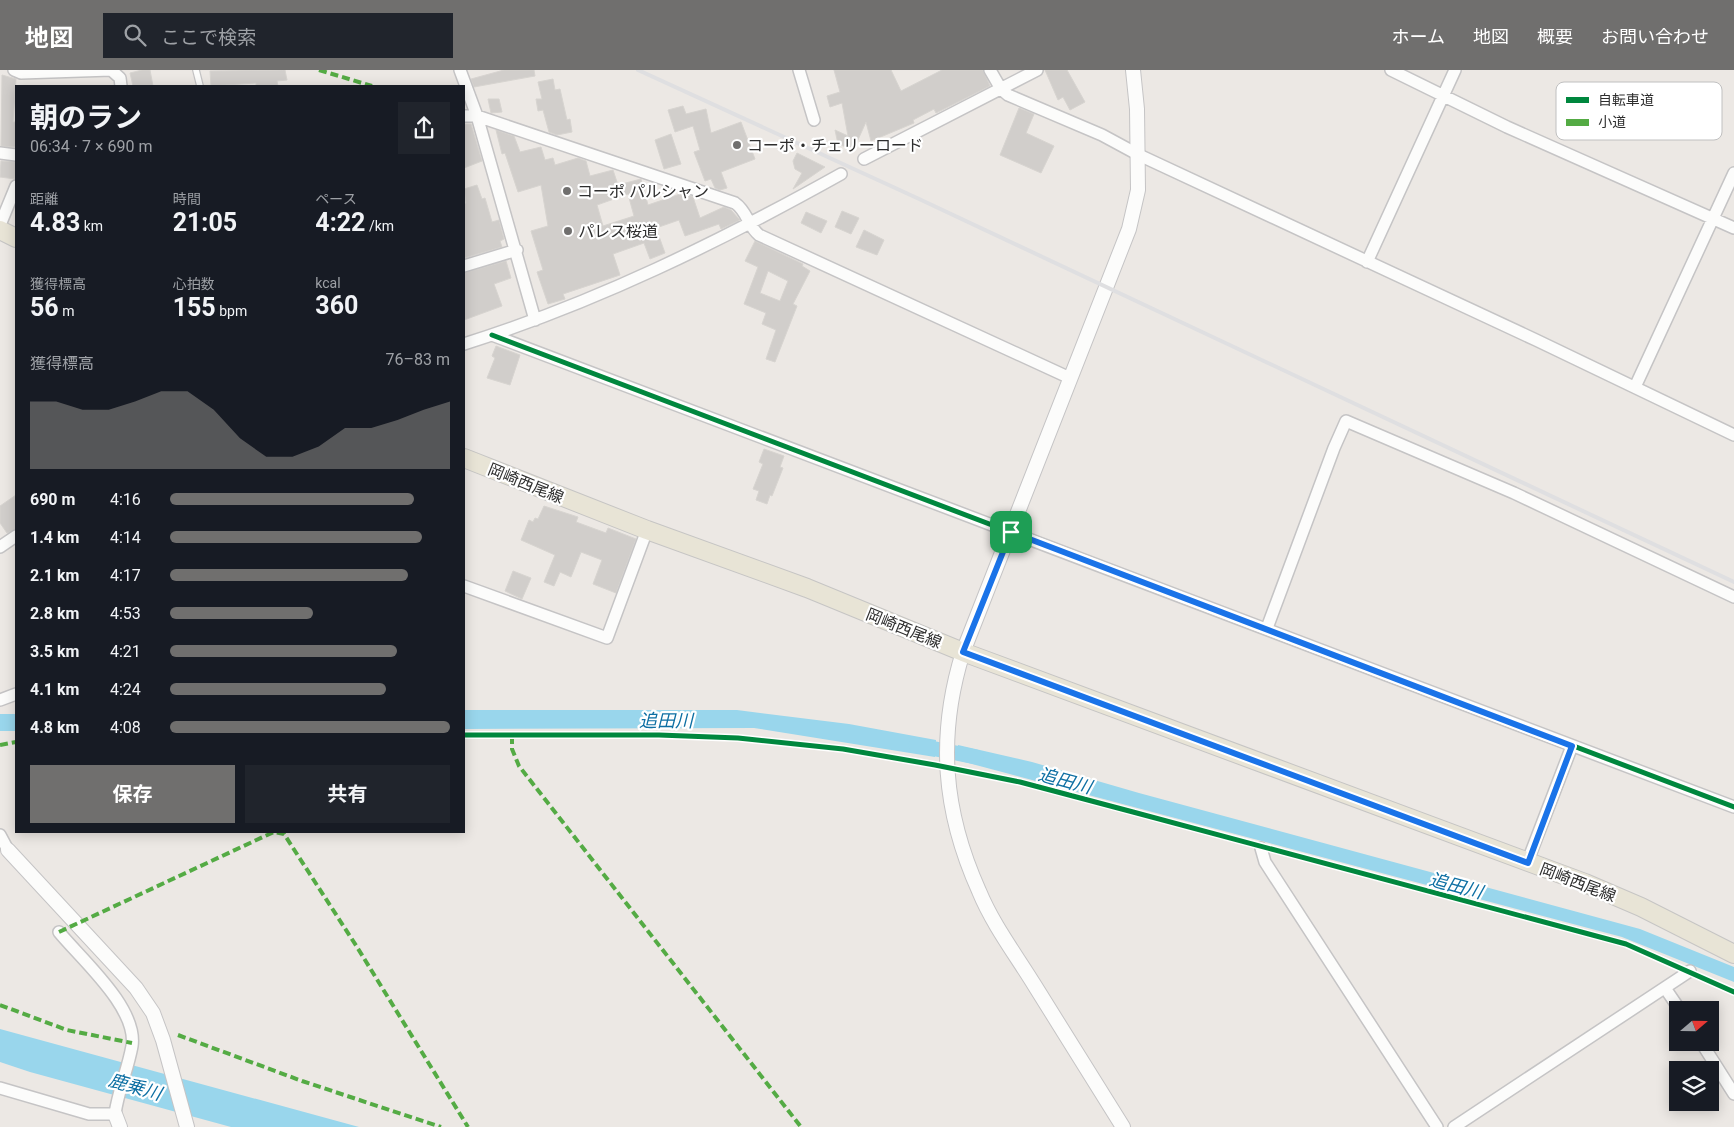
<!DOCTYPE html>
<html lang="ja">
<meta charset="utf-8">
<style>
body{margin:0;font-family:Roboto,"Noto Sans JP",sans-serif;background:#20242c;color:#f1f3f6;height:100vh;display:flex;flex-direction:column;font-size:19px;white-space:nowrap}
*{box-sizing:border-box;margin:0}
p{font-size:16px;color:#9ea1a6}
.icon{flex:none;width:28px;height:28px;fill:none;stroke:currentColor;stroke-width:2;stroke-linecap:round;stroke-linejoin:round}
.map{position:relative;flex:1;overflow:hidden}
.side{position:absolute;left:15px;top:15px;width:450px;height:748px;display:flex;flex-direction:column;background:#171b24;border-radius:0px;box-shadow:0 2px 12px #0003}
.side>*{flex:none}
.needle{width:32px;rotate:70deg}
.buttons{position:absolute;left:1669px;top:931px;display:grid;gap:10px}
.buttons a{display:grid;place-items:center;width:50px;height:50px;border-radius:0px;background:#171b24;box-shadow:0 2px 12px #0003;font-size:25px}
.pin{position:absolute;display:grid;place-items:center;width:42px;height:42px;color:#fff;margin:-21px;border-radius:10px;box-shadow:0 2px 8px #0006}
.round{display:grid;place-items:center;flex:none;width:52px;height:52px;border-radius:0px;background:#20242c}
.head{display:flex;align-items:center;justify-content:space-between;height:85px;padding:0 15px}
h1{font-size:28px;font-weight:700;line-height:38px}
.metrics{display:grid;grid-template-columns:repeat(3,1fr);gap:8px;height:85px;padding:5px 15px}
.metrics div{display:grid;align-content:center}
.metrics b{font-size:25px;font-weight:700}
.metrics small{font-size:14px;font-weight:400}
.metrics p{font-size:14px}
.chart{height:140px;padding:10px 15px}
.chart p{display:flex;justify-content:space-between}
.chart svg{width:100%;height:90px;margin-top:5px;fill:#706f6e;opacity:.7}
.primary-button{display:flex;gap:10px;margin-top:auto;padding:10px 15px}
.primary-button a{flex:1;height:58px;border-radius:0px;background:#706f6e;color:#fff;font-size:20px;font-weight:700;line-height:58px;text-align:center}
.primary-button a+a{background:#20242c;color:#f1f3f6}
ul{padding:0 15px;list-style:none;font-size:16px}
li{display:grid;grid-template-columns:80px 60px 1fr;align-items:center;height:38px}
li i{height:12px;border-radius:6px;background:#706f6e}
header{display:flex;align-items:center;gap:30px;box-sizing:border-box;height:70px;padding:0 25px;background:#706f6e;color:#fff}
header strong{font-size:24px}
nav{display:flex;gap:28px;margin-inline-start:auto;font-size:18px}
.search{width:350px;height:45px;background:#20242c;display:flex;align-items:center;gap:12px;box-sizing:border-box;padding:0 18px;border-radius:0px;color:#9ea1a6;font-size:19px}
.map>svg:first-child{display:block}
.water{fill:#99d6ec}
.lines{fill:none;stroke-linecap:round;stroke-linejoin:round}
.canal{stroke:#99d6ec;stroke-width:15}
.building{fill:#d1cecb;stroke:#d7d4d0;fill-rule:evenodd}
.service-casing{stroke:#c5c4c5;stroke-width:8}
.minor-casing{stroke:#c5c4c5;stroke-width:14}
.tertiary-casing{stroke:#c5c4c5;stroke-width:16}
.primary-casing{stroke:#c6c5c4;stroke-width:20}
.service{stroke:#fcfcfb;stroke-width:5.5}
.minor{stroke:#fcfcfb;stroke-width:11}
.tertiary{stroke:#fcfcfb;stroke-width:14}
.primary{stroke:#e8e4d6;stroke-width:18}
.rail{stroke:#dfdfe1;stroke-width:4}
.quiet{stroke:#54ab44;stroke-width:4;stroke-dasharray:8 4;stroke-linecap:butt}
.cycleway-casing{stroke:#fff;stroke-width:8}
.cycleway{stroke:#00873e;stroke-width:5}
.route-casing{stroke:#fff;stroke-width:10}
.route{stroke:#1a73e8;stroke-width:6}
.poi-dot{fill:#706f6e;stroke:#fff;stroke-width:2}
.labels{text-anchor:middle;stroke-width:4.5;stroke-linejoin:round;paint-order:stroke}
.poi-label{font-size:16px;fill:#2e2e2e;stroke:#fff;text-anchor:start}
.street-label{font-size:16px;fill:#2e2e2e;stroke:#fff}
.water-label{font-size:18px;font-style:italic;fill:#0d6fa3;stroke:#fff}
.key{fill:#fff;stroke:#c0c0c0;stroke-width:1}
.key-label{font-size:14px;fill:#2e2e2e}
</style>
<header>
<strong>地図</strong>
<div class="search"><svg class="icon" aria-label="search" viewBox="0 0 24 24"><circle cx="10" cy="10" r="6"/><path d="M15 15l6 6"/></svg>ここで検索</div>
<nav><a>ホーム</a><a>地図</a><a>概要</a><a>お問い合わせ</a></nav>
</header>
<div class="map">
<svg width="1734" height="1057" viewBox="0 0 1734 1057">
<rect width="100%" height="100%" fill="#ece8e4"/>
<path class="water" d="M464,640H737L849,654L936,670L935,687L754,658L464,659Z
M0,644H16V661H0Z
M958,675L1032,692L1139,723L1640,859L1734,897V912L1622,867L957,690Z
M0,959L359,1057H231L30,1002L0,992Z"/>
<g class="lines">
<path class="canal" d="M916,675L976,687"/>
</g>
<path class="building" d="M142,0H150L153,16H133L130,3Z
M285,0L287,10L277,11L278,16H256V13L211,16L210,1Z
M504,0H534L535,6L474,17L471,9Z
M834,0H891L901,21L942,0H983L990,16L936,43L934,39L913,50L914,53L871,71L866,52L852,83L851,79L838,74L835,60L848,66L842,33L830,37L827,26L840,22Z
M1045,0H1067L1085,32L1070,40L1063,27L1058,30Z
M2,5L16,9L13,52H16V77L1,76Z
M553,9L555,20L560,19L567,50L570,49L572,62L557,65L549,62L543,40L538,41L536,29H542L538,12Z
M488,29H499L502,42L491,43Z
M683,36L686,44L706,39L711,63L741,52L755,89L721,102L727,118L720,120L715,118L711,109L705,111L694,82L700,80L693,56L675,62L668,40Z
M1019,38L1034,44L1026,63L1054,76L1041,103L1000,85Z
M464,54H471L482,91L464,98Z
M496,60L514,66L520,82L541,77L545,90L553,88L555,95L578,88L586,91L590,106L613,100L618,115L641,109L648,135L683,123L693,127L700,148L724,137L731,140L740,150L721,159L719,154L685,166L679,150L656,158L665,183L650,189L644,173L613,184L620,205L563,224L565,229L548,234L537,202L543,200L531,161L548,156L541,115L518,122L505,83L502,84ZM628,124L634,146L603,156L597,135Z
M671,64L681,94L664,99L655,70Z
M797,83L825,97L793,119L802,103L795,99L793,91Z
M1,91L16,92L15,109L0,107Z
M477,115L482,129L485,128L492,152L499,150L504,169L500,171L502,177L464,188V134L466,133L464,119Z
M842,141L859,148L851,164L835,157Z
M806,142L827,151L821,163L801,153Z
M864,160L884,170L877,185L856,177Z
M755,171L803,194L802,196L810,201L793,234L797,236L775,292L766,289L776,260L762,254L766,243L744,234L758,197L745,191ZM768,201L788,211L780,231L760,223Z
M506,191L511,208L494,214L502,236L464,250V203Z
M496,276L520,285L510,315L487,308L495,288L492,286Z
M764,379L784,386L780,397L783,398L772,426L770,425L767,434L756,430L759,421L753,419L763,394L759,392Z
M16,425V459L7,463L0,453V436Z
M544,436L578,447L576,452L606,463L608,458L636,469L616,523L593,514L602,490L581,482L571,507L560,502L554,516L544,512L555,485L521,470L529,450L533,452L535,448L538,449Z
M513,501L531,508L522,529L505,521Z"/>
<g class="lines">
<defs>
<path id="service" d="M196,0L200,16"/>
<path id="minor" d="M14,0L21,3L111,0L120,8L121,16
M460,0L477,46L535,250
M799,0L814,50
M990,0L1001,19L1008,25L1102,65L1139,85L1536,270L1734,365
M1391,0L1507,57L1734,158
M464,46H477L735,133C747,141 748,156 759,165L1070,308
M0,83L16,85
M864,89L1037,0
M0,155L16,116
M1367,192L1455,0
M464,196L517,180
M492,265L1734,737
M464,274C595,233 721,171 841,104
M1635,317L1734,103
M0,477L16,466
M464,516L607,568L647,460
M1267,558L1334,378L1346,351L1514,423L1734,527
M0,630L16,624
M0,765L8,780
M1261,778L1265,792L1437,1057
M1527,793L1572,676
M1665,918L1680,940
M1701,972L1734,1024
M0,1018L89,1044H115C118,1021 128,999 132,976C138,938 81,889 59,862
M1454,1057L1690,901"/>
<path id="tertiary" d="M8,780L136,918L153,943L163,970L187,1057
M115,1044L120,1057
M1123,1057C1094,1010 1064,963 1035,916C1016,885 993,855 979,821C943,741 937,666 963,582L1129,159L1138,120L1137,39L1133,0"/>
<path id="primary" d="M0,160L16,168
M464,388L647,460L807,518L963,582L1585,813L1641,837L1734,884"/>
</defs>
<use href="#service" class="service-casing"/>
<use href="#minor" class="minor-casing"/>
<use href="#tertiary" class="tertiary-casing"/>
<use href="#primary" class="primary-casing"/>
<use href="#service" class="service"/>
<use href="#minor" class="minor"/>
<use href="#tertiary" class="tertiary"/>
<use href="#primary" class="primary"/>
<path class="rail" d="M638,0L917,128L1734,512"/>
<path class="quiet" d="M319,0L372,16
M512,666V679L519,696L801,1057
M0,675L16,672
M59,862L265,766L274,762L284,764L357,877L468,1057
M0,935L67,960L132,973
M178,965L302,1011L441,1057"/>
<defs>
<path id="cycleway" d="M492,265L1734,737
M464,665H659L738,668L843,679L935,695L1020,712L1133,742L1626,874L1734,922"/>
</defs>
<use href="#cycleway" class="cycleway-casing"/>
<use href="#cycleway" class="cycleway"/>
</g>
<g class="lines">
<defs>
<path id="route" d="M1011,462L1572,676L1528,793L963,582Z"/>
</defs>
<use href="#route" class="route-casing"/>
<use href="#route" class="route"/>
</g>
<g class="poi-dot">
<circle cx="737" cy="75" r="5"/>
<circle cx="567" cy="121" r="5"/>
<circle cx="568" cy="161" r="5"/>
</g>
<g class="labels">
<g class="poi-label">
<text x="747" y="81">コーポ・チェリーロード</text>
<text x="577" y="127">コーポ パルシャン</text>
<text x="578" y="167">パレス桜道</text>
</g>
<g class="street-label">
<text transform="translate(526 413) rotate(22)" y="6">岡崎西尾線</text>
<text transform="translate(904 558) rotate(22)" y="6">岡崎西尾線</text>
<text transform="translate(1578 812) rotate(21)" y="6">岡崎西尾線</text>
</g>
<g class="water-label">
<text x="666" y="657">追田川</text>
<text transform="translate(1065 711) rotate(15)" y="6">追田川</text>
<text transform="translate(1456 816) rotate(15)" y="6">追田川</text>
<text transform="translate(135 1017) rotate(16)" y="6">鹿乗川</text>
</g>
</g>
<rect x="1556" y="12" width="166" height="58" rx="8" class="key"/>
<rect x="1566" y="27" width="23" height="6" fill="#00873e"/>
<rect x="1566" y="49" width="23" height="7" fill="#54ab44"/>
<g class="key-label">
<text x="1598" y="35">自転車道</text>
<text x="1598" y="57">小道</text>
</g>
</svg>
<div class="buttons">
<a><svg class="needle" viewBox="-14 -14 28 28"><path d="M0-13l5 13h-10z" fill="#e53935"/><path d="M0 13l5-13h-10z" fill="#9ea1a6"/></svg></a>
<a><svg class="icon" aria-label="layers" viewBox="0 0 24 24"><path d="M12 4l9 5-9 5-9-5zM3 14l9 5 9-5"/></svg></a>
</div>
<div class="pin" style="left:1011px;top:462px;background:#1e9e55"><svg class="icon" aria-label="arrive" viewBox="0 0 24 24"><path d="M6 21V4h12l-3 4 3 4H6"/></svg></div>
<section class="side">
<div class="head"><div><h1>朝のラン</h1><p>06:34 · 7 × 690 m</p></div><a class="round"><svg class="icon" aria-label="share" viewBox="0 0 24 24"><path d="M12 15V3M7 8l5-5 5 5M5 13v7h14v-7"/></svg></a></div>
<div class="metrics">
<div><p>距離</p><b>4.83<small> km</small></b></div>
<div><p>時間</p><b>21:05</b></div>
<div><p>ペース</p><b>4:22<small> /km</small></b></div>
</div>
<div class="metrics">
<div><p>獲得標高</p><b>56<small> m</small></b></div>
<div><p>心拍数</p><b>155<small> bpm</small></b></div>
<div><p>kcal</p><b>360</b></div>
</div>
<div class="chart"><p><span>獲得標高</span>76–83 m</p>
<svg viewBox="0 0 160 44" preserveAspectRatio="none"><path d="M0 44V11L10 11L20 15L30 15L40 11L50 6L60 6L70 15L80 29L90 38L100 38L110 33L120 24L130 24L140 20L150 15L160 11V44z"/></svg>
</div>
<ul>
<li><b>690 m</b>4:16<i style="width:87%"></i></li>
<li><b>1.4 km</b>4:14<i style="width:90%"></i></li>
<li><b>2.1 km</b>4:17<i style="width:85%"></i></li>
<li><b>2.8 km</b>4:53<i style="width:51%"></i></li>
<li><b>3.5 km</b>4:21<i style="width:81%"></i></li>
<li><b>4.1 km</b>4:24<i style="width:77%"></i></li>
<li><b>4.8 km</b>4:08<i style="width:100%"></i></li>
</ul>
<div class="primary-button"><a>保存</a><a>共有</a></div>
</section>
</div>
